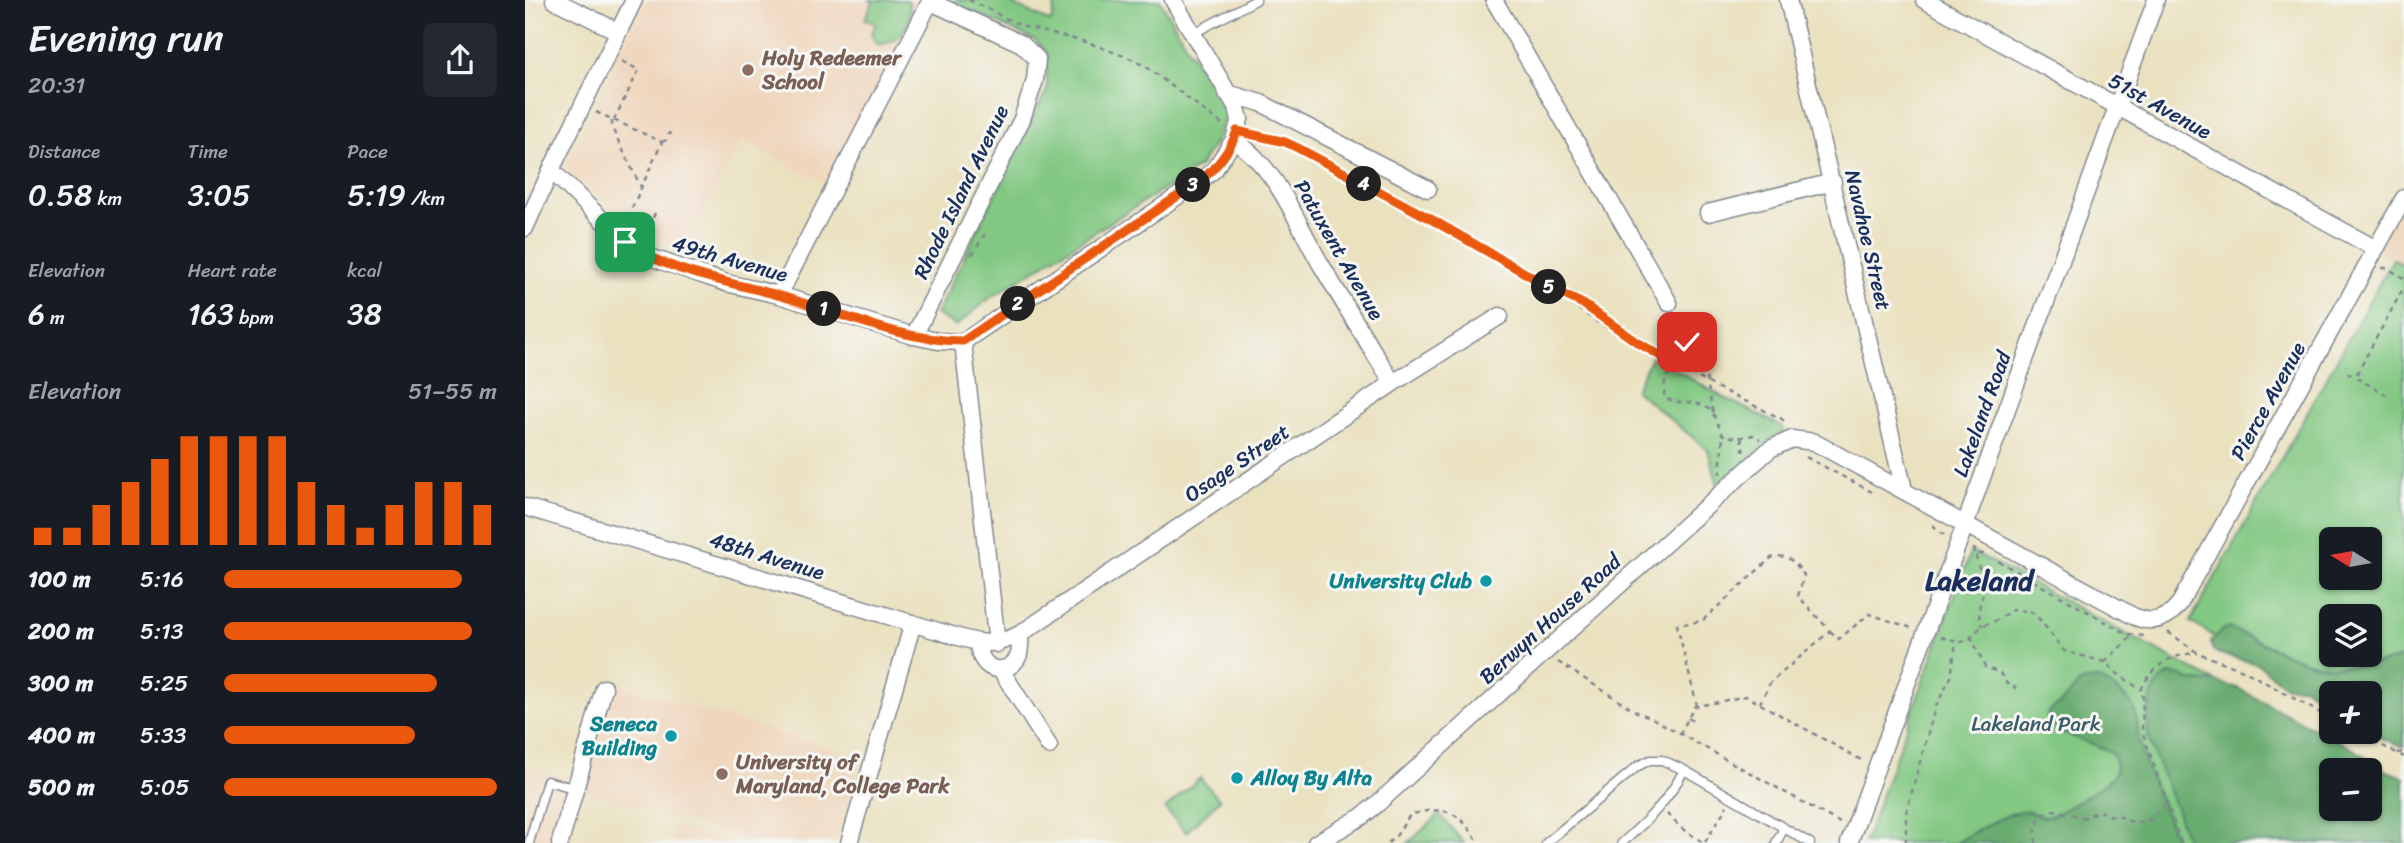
<!DOCTYPE html>
<meta charset="utf-8">
<style>
body{margin:0;font-family:Sriracha,sans-serif;background:#242831;color:#f1f3f6;height:100vh;display:flex;flex-direction:column;font-size:26px;white-space:nowrap}
*{box-sizing:border-box;margin:0}
p{font-size:23px;color:#9ea1a6}
.icon{flex:none;width:38px;height:38px;fill:none;stroke:currentColor;stroke-width:2;stroke-linecap:round;stroke-linejoin:round}
.map{position:relative;flex:1;overflow:hidden}
.side{display:flex;flex-direction:column;background:#171b24;width:525px}
.side>*{flex:none}
.needle{width:46px;rotate:281deg}
.buttons{position:absolute;left:1794px;top:527px;display:grid;gap:14px}
.buttons a{display:grid;place-items:center;width:63px;height:63px;border-radius:10px;background:#171b24;box-shadow:0 2px 5px #0004;font-size:35px}
.pin{position:absolute;display:grid;place-items:center;width:60px;height:60px;color:#fff;margin:-30px;border-radius:14px;box-shadow:0 4px 10px #0006}
.km{position:absolute;width:35px;height:35px;margin:-18px;border-radius:50%;background:#222;color:#fff;font-size:19px;line-height:35px;text-align:center}
.round{display:grid;place-items:center;flex:none;width:74px;height:74px;border-radius:10px;background:#242831}
.overview{display:flex;align-items:center;justify-content:space-between;height:119px;padding:0 28px}
h1{font-size:38px;font-weight:600;line-height:52px}
.stats{display:grid;grid-template-columns:repeat(3,1fr);gap:10px;height:119px;padding:7px 28px}
.stats div{display:grid;align-content:center}
.stats b{font-size:30px;font-weight:600}
.stats small{font-size:19px;font-weight:400}
.stats p{font-size:19px}
.chart{height:196px;padding:14px 28px}
.chart p{display:flex;justify-content:space-between}
.chart svg{width:100%;height:126px;margin-top:7px;stroke:#ea580c;stroke-width:6}
ul{padding:0 28px;list-style:none;font-size:23px}
li{display:grid;grid-template-columns:112px 84px 1fr;align-items:center;height:52px}
li i{height:18px;border-radius:9px;background:#ea580c}
main{display:flex;flex:1;min-height:0}
.map>svg:first-child{display:block}
.built{fill:#efd6bc}
.green{fill:#82c882;stroke:#4e7c70;stroke-width:2;fill-rule:evenodd}
.forest{fill:#69ac70;stroke:#426e67;stroke-width:2;fill-rule:evenodd}
.lines{fill:none;stroke-linecap:round;stroke-linejoin:round}
.lane-casing{stroke:#82888e;stroke-width:11}
.street-casing{stroke:#82888e;stroke-width:19}
.path{stroke:#82888e;stroke-width:2.5;stroke-dasharray:5 5;stroke-linecap:butt}
.lane{stroke:#fff;stroke-width:8}
.street{stroke:#fff;stroke-width:16}
.route-casing{stroke:#fff;stroke-width:14}
.route{stroke:#ea580c;stroke-width:9}
.education-dot{fill:#8d6e63;stroke:#f6f6f2;stroke-width:2.5}
.culture-dot{fill:#0f9aa8;stroke:#f6f6f2;stroke-width:2.5}
.labels{text-anchor:middle;stroke-width:6;stroke-linejoin:round;paint-order:stroke}
.education-label{font-size:21px;font-weight:bold;fill:#785e54;stroke:#f6f6f2;text-anchor:start}
.street-label{font-size:21px;fill:#1b2f5e;stroke:#f6f6f2}
.culture-label{font-size:21px;font-weight:bold;fill:#0d838f;stroke:#f6f6f2;text-anchor:end}
.park-label{font-size:21px;fill:#3a5d69;stroke:#f6f6f2}
.district-label{font-size:28px;font-weight:bold;fill:#1b2f5e;stroke:#f6f6f2}
</style>
<main>
<section class="side">
<div class="overview"><div><h1>Evening run</h1><p>20:31</p></div><a class="round"><svg class="icon" aria-label="share" viewBox="0 0 24 24"><path d="M12 15V3M7 8l5-5 5 5M5 13v7h14v-7"/></svg></a></div>
<div class="stats">
<div><p>Distance</p><b>0.58<small> km</small></b></div>
<div><p>Time</p><b>3:05</b></div>
<div><p>Pace</p><b>5:19<small> /km</small></b></div>
</div>
<div class="stats">
<div><p>Elevation</p><b>6<small> m</small></b></div>
<div><p>Heart rate</p><b>163<small> bpm</small></b></div>
<div><p>kcal</p><b>38</b></div>
</div>
<div class="chart"><p><span>Elevation</span>51–55 m</p>
<svg viewBox="0 0 160 44" preserveAspectRatio="none"><path d="M5 44V38M15 44V38M25 44V30M35 44V22M45 44V14M55 44V6M65 44V6M75 44V6M85 44V6M95 44V22M105 44V30M115 44V38M125 44V30M135 44V22M145 44V22M155 44V30"/></svg>
</div>
<ul>
<li><b>100 m</b>5:16<i style="width:87%"></i></li>
<li><b>200 m</b>5:13<i style="width:91%"></i></li>
<li><b>300 m</b>5:25<i style="width:78%"></i></li>
<li><b>400 m</b>5:33<i style="width:70%"></i></li>
<li><b>500 m</b>5:05<i style="width:100%"></i></li>
</ul>
</section>
<div class="map">
<svg width="1879" height="843" viewBox="0 0 1879 843">
<rect width="100%" height="100%" fill="#f6f6f2"/>
<filter id="ink" filterUnits="userSpaceOnUse"><feTurbulence type="fractalNoise" baseFrequency=".0143" numOctaves="2"/><feDisplacementMap in="SourceGraphic" scale="14" xChannelSelector="R" yChannelSelector="G"/><feConvolveMatrix kernelMatrix="1 2 1 2 8 2 1 2 1" color-interpolation-filters="sRGB"/></filter>
<filter id="wash" filterUnits="userSpaceOnUse"><feTurbulence type="fractalNoise" baseFrequency=".00686" numOctaves="4" result="noise"/><feDisplacementMap in="SourceGraphic" scale="28" xChannelSelector="R" yChannelSelector="G"/><feGaussianBlur stdDeviation="1.57" result="paint"/><feColorMatrix in="noise" values="0 0 0 0 0 0 0 0 0 0 0 0 0 0 0 0 0 1.4 0 .05"/><feComposite in="paint" operator="in"/></filter>
<g filter="url(#wash)">
<rect width="100%" height="100%" fill="#eae1bf"/>
<path class="built" d="M120,0H396L303,184L216,141L162,250L131,240L112,228L40,168Z
M1879,198V265L1850,249Z
M90,684L336,757L310,843H234L58,791Z
M0,765L45,778L25,843H0Z
M150,826L206,843H145Z"/>
<path class="green" d="M345,0H383C388,13 383,29 372,38C369,41 360,43 356,45L351,43L346,34L351,24L340,19L348,2Z
M430,0H478L526,22L531,0H635L701,114L691,140L675,166L465,298L431,326L411,314L522,90V53L510,40L428,3Z
M1868,259L1879,265V735L1844,693H1806L1739,666L1665,622ZM1806,539H1844V578H1806ZM1806,616H1844V654H1806Z
M1127,356L1198,397L1256,426L1259,433L1247,438L1193,485L1183,450L1110,390Z
M1446,551L1743,710L1879,786V843H1339ZM1806,770H1844V808H1806Z
M675,778L695,800L661,832L640,809Z
M915,815L939,843H883L914,815Z"/>
<path class="forest" d="M1704,628C1730,639 1771,661 1796,665C1823,669 1854,665 1879,657V747L1841,732H1844V693H1806V709L1780,687H1761L1733,664L1692,653L1687,649L1686,641L1697,630Z
M1646,674L1657,676L1667,681L1692,682L1712,688L1830,750L1859,770L1879,777V843H1662L1651,808L1625,743C1620,722 1622,682 1646,674ZM1806,770H1844V808H1806Z
M1575,679C1586,686 1602,696 1608,707C1614,718 1612,733 1615,745C1624,779 1641,810 1652,843H1431C1449,832 1469,820 1489,813C1506,807 1506,815 1520,817C1530,818 1582,784 1588,776C1593,769 1590,761 1588,755C1569,739 1536,740 1522,719L1523,712C1528,708 1533,706 1537,702C1554,686 1549,680 1575,679Z"/>
</g>
<g filter="url(#ink)">
<g class="lines">
<defs>
<path id="lane" d="M669,33L731,0
M4,843L22,781L49,788
M1021,843L1113,766L1125,760H1137L1159,770L1285,843
M1097,843C1123,820 1143,801 1159,770
M1251,843L1259,828"/>
<path id="street" d="M29,0L92,31
M648,0L712,108L715,119L709,140C752,168 770,219 795,263C819,303 843,344 868,383
M969,0L1144,303
M1263,0L1379,490
M1399,0L1851,249
M702,93L736,103L903,189
M26,170L100,242L122,256L201,283L254,295L389,336L413,341L438,342L675,181L689,170L709,140
M1183,213L1308,182
M0,228L26,170L109,0
M254,295L406,0
M389,336L497,119L510,80L512,59L497,44L406,2
M438,342L472,644
M0,507L413,631C446,640 463,651 495,634L868,383L975,316
M452,642C454,647 454,654 457,658C465,674 485,672 493,657C496,650 495,642 495,634
M476,670L524,746
M35,843L79,688
M324,843L388,623
M791,843L836,817L851,805L1245,449L1267,439L1289,442L1608,616C1628,625 1642,620 1655,603L1879,198
M1324,843L1631,0"/>
</defs>
<use href="#lane" class="lane-casing"/>
<use href="#street" class="street-casing"/>
<path class="path" d="M444,0L497,26L564,43L607,59L623,68L698,125
M71,112L137,142L101,221
M89,120L114,70L94,60
M87,121V128L116,187
M728,135L760,142L771,147L904,218L1033,292L1058,304L1112,342L1183,383L1257,419L1261,424
M137,142L141,140L144,133L148,135
M120,236L130,213
M447,255L460,234
M1857,268H1862L1879,278
M1038,296C1060,314 1082,331 1109,341
M1151,315L1180,371L1188,413
M1163,337L1158,353L1140,379L1139,397C1155,408 1174,395 1188,414C1192,420 1194,428 1198,435L1212,438L1228,435L1235,439
M1822,373L1830,377
M1862,395L1830,377L1879,287
M1216,437L1219,454
M1281,457L1347,492
M1195,474L1198,436
M1408,525L1417,534H1420
M1449,548L1450,554H1461
M1451,555C1452,565 1457,573 1458,582C1461,600 1449,604 1457,626
M1473,561L1602,634L1619,636
M1305,631L1314,639L1344,614L1387,628
M1643,632L1673,653L1718,670L1806,719
M1446,636L1460,667L1475,673L1482,684L1491,688
M1416,637L1436,642L1443,640L1457,626L1474,619L1487,610L1505,611L1512,616L1539,651L1580,662L1593,674L1616,690
M1033,662L1112,712L1125,717L1315,823
M1580,662L1608,635
M1172,706L1152,625L1177,621L1246,558C1263,552 1270,563 1279,575L1273,596L1305,631L1245,683L1235,703
M1163,718L1170,722
M1831,732L1879,757
M1155,734L1169,707L1221,696L1338,761
M1872,753L1879,752
M1142,814L1156,828L1179,843
M1180,842L1202,806
M863,843L871,836L885,815C919,805 935,810 953,843
M1381,843V813L1410,708L1426,677L1431,642
M1511,843C1509,826 1512,815 1529,810L1561,818L1571,812H1577L1586,816H1594L1604,821L1618,822L1626,819L1643,802
M1656,843L1617,731L1618,698L1616,690C1627,665 1647,654 1673,653"/>
<use href="#lane" class="lane"/>
<use href="#street" class="street"/>
</g>
</g>
<g class="lines" filter="url(#ink)">
<defs>
<path id="route" d="M100,242C141,272 207,282 256,296C315,313 378,341 438,341L675,181C691,168 705,151 712,131L760,142L771,147L904,218L1033,292L1058,304L1112,342L1151,365L1162,342"/>
</defs>
<use href="#route" class="route-casing"/>
<use href="#route" class="route"/>
</g>
<g class="education-dot">
<circle cx="223" cy="70" r="7"/>
<circle cx="197" cy="774" r="7"/>
</g>
<g class="culture-dot">
<circle cx="961" cy="581" r="7"/>
<circle cx="146" cy="736" r="7"/>
<circle cx="712" cy="778" r="7"/>
</g>
<g class="labels">
<g class="education-label">
<text x="237" y="65">Holy Redeemer<tspan x="237" dy="24">School</tspan></text>
<text x="211" y="769">University of<tspan x="211" dy="24">Maryland, College Park</tspan></text>
</g>
<g class="street-label">
<text transform="translate(1635 106) rotate(29)" y="7">51st Avenue</text>
<text transform="translate(436 192) rotate(-64)" y="7">Rhode Island Avenue</text>
<text transform="translate(1343 240) rotate(77)" y="7">Navahoe Street</text>
<text transform="translate(814 250) rotate(60)" y="7">Patuxent Avenue</text>
<text transform="translate(205 259) rotate(16)" y="7">49th Avenue</text>
<text transform="translate(1743 401) rotate(-61)" y="7">Pierce Avenue</text>
<text transform="translate(1457 414) rotate(-70)" y="7">Lakeland Road</text>
<text transform="translate(712 463) rotate(-34)" y="7">Osage Street</text>
<text transform="translate(242 556) rotate(17)" y="7">48th Avenue</text>
<text transform="translate(1025 619) rotate(-42)" y="7">Berwyn House Road</text>
</g>
<g class="culture-label">
<text x="947" y="588">University Club</text>
<text x="132" y="731">Seneca<tspan x="132" dy="24">Building</tspan></text>
<text x="726" y="785" text-anchor="start">Alloy By Alta</text>
</g>
<g class="park-label">
<text x="1511" y="731">Lakeland Park</text>
</g>
<g class="district-label">
<text x="1454" y="590">Lakeland</text>
</g>
</g>
</svg>
<div class="buttons">
<a><svg class="needle" viewBox="-14 -14 28 28"><path d="M0-13l5 13h-10z" fill="#e53935"/><path d="M0 13l5-13h-10z" fill="#9ea1a6"/></svg></a>
<a><svg class="icon" aria-label="layers" viewBox="0 0 24 24"><path d="M12 4l9 5-9 5-9-5zM3 14l9 5 9-5"/></svg></a>
<a>+</a>
<a>−</a>
</div>
<div class="pin" style="left:100px;top:242px;background:#1e9e55"><svg class="icon" aria-label="arrive" viewBox="0 0 24 24"><path d="M6 21V4h12l-3 4 3 4H6"/></svg></div>
<div class="pin" style="left:1162px;top:342px;background:#d93025"><svg class="icon" aria-label="check" viewBox="0 0 24 24"><path d="M5 12l5 5 9-10"/></svg></div>
<b class="km" style="left:299px;top:309px">1</b>
<b class="km" style="left:493px;top:304px">2</b>
<b class="km" style="left:668px;top:185px">3</b>
<b class="km" style="left:839px;top:184px">4</b>
<b class="km" style="left:1024px;top:287px">5</b>
</div>
</main>
